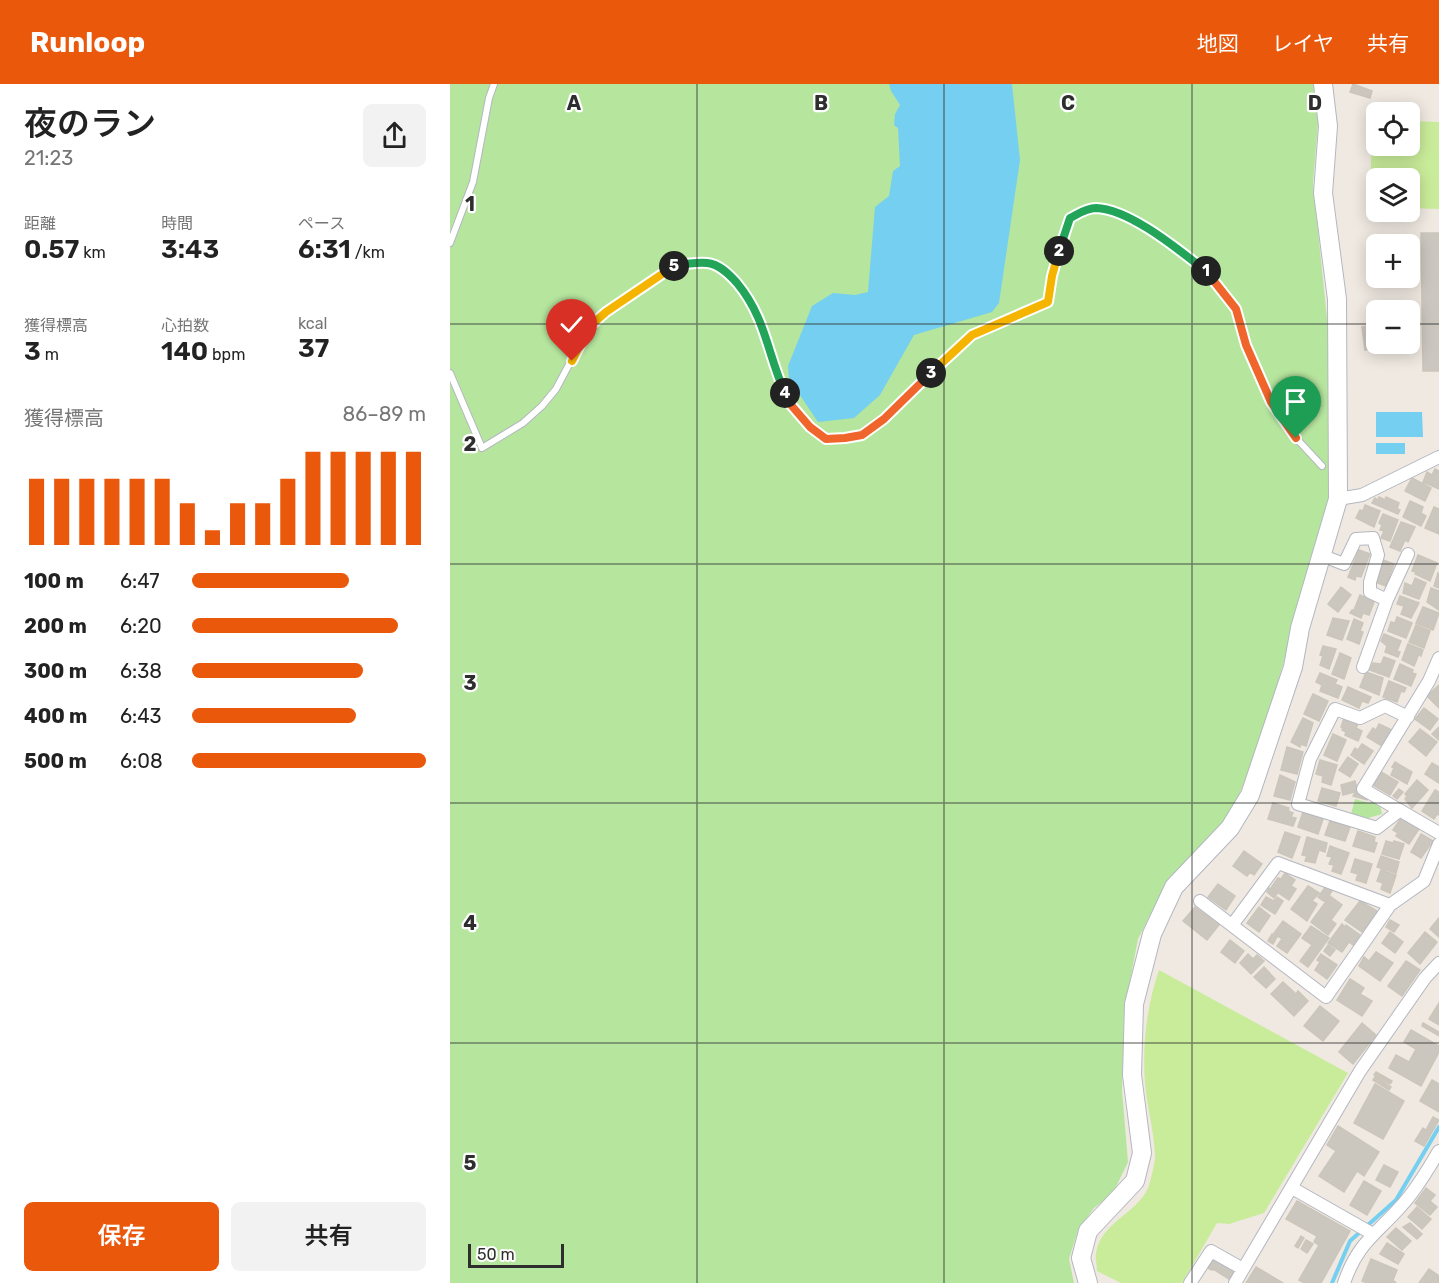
<!DOCTYPE html>
<html lang="ja">
<meta charset="utf-8">
<style>
body{margin:0;font-family:Rubik,"Noto Sans JP",sans-serif;background:#f2f2f2;color:#222;height:100vh;display:flex;flex-direction:column;font-size:22px;white-space:nowrap}
*{box-sizing:border-box;margin:0}
p{font-size:20px;color:#767676}
.icon{flex:none;width:33px;height:33px;fill:none;stroke:currentColor;stroke-width:2;stroke-linecap:round;stroke-linejoin:round}
.map{position:relative;flex:1;overflow:hidden}
.panel{display:flex;flex-direction:column;background:#fff;width:450px}
.panel>*{flex:none}
.buttons{position:absolute;left:916px;top:18px;display:grid;gap:12px}
.buttons a{display:grid;place-items:center;width:54px;height:54px;border-radius:9px;background:#fff;box-shadow:0 3px 15px #0003;font-size:30px}
.scale{position:absolute;left:18px;bottom:15px;width:96px;box-sizing:border-box;padding-left:6px;border:3px solid #2e2e2e;border-top:0;font-size:16px;line-height:21px;white-space:nowrap;color:#2e2e2e;-webkit-text-stroke:4px #fff;paint-order:stroke}
.pin{position:absolute;display:grid;place-items:center;width:51px;height:51px;color:#fff;margin:-62px -26px;border-radius:50% 50% 50% 0;rotate:-45deg;box-shadow:0 0 6px #0007}
.pin .icon{rotate:45deg}
.km{position:absolute;width:30px;height:30px;margin:-15px;border-radius:50%;background:#222;color:#fff;font-size:16px;line-height:30px;text-align:center}
.round{display:grid;place-items:center;flex:none;width:63px;height:63px;border-radius:9px;background:#f2f2f2}
.overview{display:flex;align-items:center;justify-content:space-between;height:102px;padding:0 24px}
h1{font-size:33px;font-weight:600;line-height:45px}
.metrics{display:grid;grid-template-columns:repeat(3,1fr);gap:9px;height:102px;padding:6px 24px}
.metrics div{display:grid;align-content:center}
.metrics b{font-size:26px;font-weight:600}
.metrics small{font-size:16px;font-weight:400}
.metrics p{font-size:16px}
.chart{height:168px;padding:12px 24px}
.chart p{display:flex;justify-content:space-between}
.chart svg{width:100%;height:108px;margin-top:6px;stroke:#ea580c;stroke-width:6}
.primary-button{display:flex;gap:12px;margin-top:auto;padding:12px 24px}
.primary-button a{flex:1;height:69px;border-radius:9px;background:#ea580c;color:#fff;font-size:24px;font-weight:600;line-height:69px;text-align:center}
.primary-button a+a{background:#f2f2f2;color:#222}
ul{padding:0 24px;list-style:none;font-size:20px}
li{display:grid;grid-template-columns:96px 72px 1fr;align-items:center;height:45px}
li i{height:15px;border-radius:8px;background:#ea580c}
header{display:flex;align-items:center;gap:36px;box-sizing:border-box;height:84px;padding:0 30px;background:#ea580c;color:#fff}
header strong{font-size:28px}
nav{display:flex;gap:33px;margin-inline-start:auto;font-size:21px}
main{display:flex;flex:1;min-height:0}
.map>svg:first-child{display:block}
.green{fill:#b6e59e}
.pitch{fill:#c9ec9a}
.water{fill:#75cff0}
.lines{fill:none;stroke-linecap:round;stroke-linejoin:round}
.stream{stroke:#75cff0;stroke-width:4}
.building{fill:#cbc7bf;stroke:#cbc5ba;stroke-width:1.5}
.lane-casing{stroke:#b4b7c1;stroke-width:8}
.street-casing{stroke:#b4b7c1;stroke-width:14}
.secondary-casing{stroke:#b4b7c1;stroke-width:20}
.lane{stroke:#fff;stroke-width:6}
.street{stroke:#fff;stroke-width:12}
.secondary{stroke:#fff;stroke-width:18}
.split-1-casing{stroke:#fff;stroke-width:12}
.split-2-casing{stroke:#fff;stroke-width:12}
.split-3-casing{stroke:#fff;stroke-width:12}
.split-4-casing{stroke:#fff;stroke-width:12}
.split-5-casing{stroke:#fff;stroke-width:12}
.split-6-casing{stroke:#fff;stroke-width:12}
.split-1{stroke:#f0652b;stroke-width:8}
.split-2{stroke:#22a559;stroke-width:8}
.split-3{stroke:#f5b400;stroke-width:8}
.split-4{stroke:#f0652b;stroke-width:8}
.split-5{stroke:#22a559;stroke-width:8}
.split-6{stroke:#f5b400;stroke-width:8}
.grid{fill:none;stroke:#2e2e2e;stroke-width:1.5;stroke-opacity:0.55}
.grid-label{font-size:20px;text-anchor:middle;font-weight:bold;fill:#2e2e2e;stroke:#fff;stroke-width:4.5;stroke-linejoin:round;paint-order:stroke}
</style>
<header>
<strong>Runloop</strong>
<nav><a>地図</a><a>レイヤ</a><a>共有</a></nav>
</header>
<main>
<section class="panel">
<div class="overview"><div><h1>夜のラン</h1><p>21:23</p></div><a class="round"><svg class="icon" aria-label="share" viewBox="0 0 24 24"><path d="M12 15V3M7 8l5-5 5 5M5 13v7h14v-7"/></svg></a></div>
<div class="metrics">
<div><p>距離</p><b>0.57<small> km</small></b></div>
<div><p>時間</p><b>3:43</b></div>
<div><p>ペース</p><b>6:31<small> /km</small></b></div>
</div>
<div class="metrics">
<div><p>獲得標高</p><b>3<small> m</small></b></div>
<div><p>心拍数</p><b>140<small> bpm</small></b></div>
<div><p>kcal</p><b>37</b></div>
</div>
<div class="chart"><p><span>獲得標高</span>86–89 m</p>
<svg viewBox="0 0 160 44" preserveAspectRatio="none"><path d="M5 44V17M15 44V17M25 44V17M35 44V17M45 44V17M55 44V17M65 44V27M75 44V38M85 44V27M95 44V27M105 44V17M115 44V6M125 44V6M135 44V6M145 44V6M155 44V6"/></svg>
</div>
<ul>
<li><b>100 m</b>6:47<i style="width:67%"></i></li>
<li><b>200 m</b>6:20<i style="width:88%"></i></li>
<li><b>300 m</b>6:38<i style="width:73%"></i></li>
<li><b>400 m</b>6:43<i style="width:70%"></i></li>
<li><b>500 m</b>6:08<i style="width:100%"></i></li>
</ul>
<div class="primary-button"><a>保存</a><a>共有</a></div>
</section>
<div class="map">
<svg width="989" height="1199" viewBox="0 0 989 1199">
<rect width="100%" height="100%" fill="#efe9e1"/>
<path class="green" d="M0,0H866L868,39L863,99L878,244L882,336L879,414L838,563L812,652L785,721L764,751L718,795L688,855L674,928L672,1006L678,1078L663,1109L644,1124L628,1146L619,1175L624,1199H0Z
M905,715L919,719L923,718L930,721L932,730L918,734L901,730Z"/>
<path class="pitch" d="M922,37H927V62H960V37L989,38V125L960,124V94H927V124H920Z
M709,886L898,989L814,1129L779,1140L767,1139L732,1199H671L647,1187C647,1181 645,1174 646,1169C651,1136 693,1128 700,1098C702,1090 705,1079 705,1071C704,1047 697,1023 695,999C692,962 697,920 709,886Z"/>
<path class="water" d="M439,0H562L570,76L549,219L542,228L464,251L430,311L404,334L368,338L339,295L338,282L362,222L383,209L405,211L418,208L425,123L439,112L443,87L450,82L448,44L444,41L445,30L450,21L441,7Z
M926,328H972L973,353H926Z
M926,359H955V370H926Z"/>
<g class="lines">
<path class="stream" d="M882,1199L900,1157L946,1116L989,1043"/>
</g>
<path class="building" d="M903,0L922,7L920,14L900,8Z
M971,149H989V287H973Z
M927,241V260H930L931,264L915,266L912,243Z
M985,385L989,387V405L973,398L977,388L982,391Z
M962,394L981,404L975,417L955,407Z
M929,413L935,416L936,413L949,419L947,425L950,426L948,430L922,419L925,414L928,416Z
M960,417L973,423L971,429L976,432L971,442L953,433Z
M915,421L930,427L924,443L906,434L910,426L913,427Z
M984,423L989,425V450L975,444Z
M933,430L948,436L940,457L931,454L934,447L930,446L932,441L929,439Z
M951,438L965,443L958,458L955,456L950,467L940,463Z
M909,466L920,470L911,493L906,492L905,496L898,493Z
M968,471L987,479L980,497L965,490L966,488L962,487Z
M933,476L944,480L936,502L925,498Z
M988,489H989V504L984,502Z
M965,494L976,499L969,515L953,509L955,499L962,502Z
M891,503L901,511L888,528L878,520Z
M981,504L989,507V526L977,518Z
M910,511L924,518L919,531L913,529L911,534L900,529L902,526H904Z
M950,512L969,519L961,534L951,530L954,522L947,520Z
M973,523L989,529L983,546L966,539Z
M947,533L962,539L956,554L938,547L941,538L945,539Z
M883,534L899,537L892,556L877,551Z
M904,535L913,539L910,547L913,548L909,560L897,555Z
M966,541L980,547L974,564L959,558Z
M934,550L951,557L947,567L950,568L948,573L935,568L937,562L931,557Z
M958,560L973,566L971,572L969,570L964,582L952,576Z
M873,562L886,565L879,585L870,581L873,572L870,571Z
M890,569L901,574L894,595L882,590Z
M934,573L945,577L939,593L920,586L923,579L931,580Z
M950,580L963,586L962,589L966,590L961,602L944,595Z
M916,588L933,594L929,611L910,603Z
M870,589L887,596L885,600L892,603L888,614L870,607L872,601L866,598Z
M939,597L956,604L954,608L951,607L947,618L933,613Z
M989,601V624L977,612Z
M898,603L921,613L918,619L912,617L909,624L892,616Z
M863,610L878,617L869,637L854,630Z
M974,624L988,635L980,646L965,635Z
M853,634L863,639L856,662L851,660L850,663L841,658Z
M894,634L908,640L906,644L912,647L908,657L895,651L896,648L892,646L893,644L891,643Z
M929,640L942,646L932,662L917,653L923,644L926,646Z
M989,643V656L982,650Z
M970,645L987,658L976,672L959,658Z
M883,650L896,656L887,677L874,671Z
M912,660L923,667L914,680L901,671L905,664L908,666Z
M837,663L853,668L847,690L831,686Z
M898,673L908,680L900,693L889,686Z
M870,676L887,681L881,701L872,698L873,692L866,690Z
M945,678L962,688L957,700L941,691L944,684L942,683Z
M982,679L989,683V699L975,690Z
M931,688L948,698L940,711L923,701Z
M830,691L845,698L840,716L824,712Z
M967,696L978,706L962,724L955,715L957,712L955,710Z
M905,697L907,704L904,708L893,711L891,701Z
M872,704L890,709L886,722L868,717Z
M907,705L919,713L917,716L903,712Z
M949,705L953,708L947,715L943,712Z
M985,706L989,708V731L987,730L984,735L972,727Z
M823,719L839,724L838,727L843,729L841,733L846,734L843,742L818,735Z
M853,728L873,735L868,750L848,743Z
M951,734L969,745L959,760L946,752L948,749L943,746Z
M880,737L900,743L895,757L875,751Z
M908,747L925,753L924,758L927,759L924,768L903,762Z
M835,748L850,753L842,774L828,768Z
M971,750L983,757L971,774L961,768Z
M857,753L877,759L875,768L869,766L865,779L855,777L857,772L852,771Z
M936,757L943,759L944,757L954,760L949,775L932,770Z
M880,762L899,769L891,790L882,787L884,781L879,780L882,773L877,772Z
M794,767L812,780L804,791L800,788L797,792L783,782Z
M931,772L949,778L946,789L927,783Z
M905,775L922,780L916,799L906,796L908,790L901,788Z
M931,786L946,791L940,809L931,805L933,799L927,797Z
M835,789L845,796L841,802L846,805L839,816L821,804L828,794L831,795Z
M768,800L785,812L776,826L758,813Z
M858,802L869,809L862,817L867,820L857,837L841,825Z
M876,802L882,807L875,818L868,813Z
M819,804L827,810L824,814L817,808Z
M880,812L892,821L881,836L886,840L878,851L861,838Z
M816,813L824,817L827,813L833,817L825,830L811,821Z
M910,817L927,827L912,848L895,836Z
M745,823L769,841L757,856L733,837Z
M809,823L820,832L809,848L797,839Z
M989,834V853L980,845Z
M940,836L949,841L944,848L936,843Z
M833,837L851,850L837,869L827,862L832,855L824,849Z
M892,840L895,843L896,841L910,851L903,861L899,858L892,868L878,859Z
M861,842L879,854L858,883L850,877L862,861L852,854Z
M940,848L953,858L945,869L932,859Z
M975,848L987,858L970,880L958,869Z
M822,850L827,853L823,860L818,857Z
M780,856L794,867L785,879L771,868Z
M878,861L885,866L880,872L874,867Z
M926,868L943,879L930,897L909,882L914,873L919,877Z
M798,870L803,875L807,871L814,877L801,890L790,879Z
M871,870L887,881L877,895L865,886L870,878L867,876Z
M956,877L970,886L952,912L938,902Z
M814,883L825,895L816,904L804,893Z
M900,895L914,904L910,910L922,917L912,932L887,916Z
M833,898L846,910L848,907L858,917L844,932L821,910Z
M989,919V941L979,935Z
M870,922L889,937L873,957L854,942Z
M912,939L926,951L903,980L889,968Z
M973,939L989,948V952L972,942Z
M961,946L989,962V968L971,1002L939,984L946,971L959,978L966,965L954,958Z
M926,988L942,997L940,1000L924,991Z
M925,993L941,1003L939,1006L923,996Z
M982,996L989,1000V1028L970,1017Z
M925,1000L954,1017L933,1055L904,1039Z
M983,1033L989,1036L974,1062L965,1057L973,1044L976,1046Z
M888,1042L929,1068L914,1092L907,1087L894,1108L869,1092L886,1067L877,1061Z
M934,1081L948,1088L940,1103L926,1096Z
M914,1097L931,1107L917,1131L900,1121Z
M976,1104L985,1111L980,1117L987,1123L980,1131L965,1119Z
M847,1117L900,1147L871,1199H854L849,1196L869,1161L864,1158L867,1152L836,1135Z
M967,1123L981,1135L972,1145L958,1133Z
M960,1139L972,1150L967,1155L953,1143Z
M946,1144L961,1157L952,1166L937,1153Z
M851,1152L854,1154L848,1164L845,1162Z
M856,1156L863,1160L857,1169L851,1165Z
M937,1159L954,1170L948,1180L930,1170Z
M765,1175L784,1187L779,1195L763,1185L762,1186L758,1184Z
M921,1175L947,1186L943,1196L946,1199H917L912,1197Z
M806,1183L833,1199H796Z
M979,1185L989,1192V1199H969Z"/>
<g class="lines">
<defs>
<path id="lane" d="M0,159L23,98L39,14L44,0
M0,289L32,364L73,339L92,322L106,305L139,243L156,228L221,183L241,179L259,178L277,187L304,222L313,242L329,296L341,321L360,343L376,355L395,354L412,351L451,320L522,251L598,218L602,192L620,134L631,128L644,124L658,126L676,133L719,159L760,190L786,225L796,261L821,318L846,354L872,382"/>
<path id="street" d="M888,415L912,411L989,373
M873,472L894,480L906,455L923,454L928,471L920,498V508L937,516
M989,574L979,597L913,705L989,749
M913,583L937,516L958,470
M949,727L927,744L848,720L860,675L885,625L910,634L935,622L958,633
M750,817L876,913L940,821
M783,840L828,779L940,821L974,797L989,760
M842,1104L923,1150
M740,1199L761,1167L793,1185
M785,1199L910,987L975,894L989,879
M894,1199C908,1158 926,1151 952,1121C967,1105 978,1085 989,1067"/>
<path id="secondary" d="M638,1199L631,1174L638,1147L685,1097L692,1069L682,991L684,920L702,850L724,803L780,744L800,711L843,583L850,544L888,415L887,215L873,109L878,42L873,0"/>
</defs>
<use href="#lane" class="lane-casing"/>
<use href="#street" class="street-casing"/>
<use href="#secondary" class="secondary-casing"/>
<use href="#lane" class="lane"/>
<use href="#street" class="street"/>
<use href="#secondary" class="secondary"/>
</g>
<g class="lines">
<defs>
<path id="split-1" d="M756,187L786,225L796,261L821,318L846,354"/>
<path id="split-2" d="M609,167L620,134C628,130 636,124 646,124C680,125 730,167 756,187"/>
<path id="split-3" d="M481,289L522,251L598,218L602,192L609,167"/>
<path id="split-4" d="M335,309L341,321L360,343L376,355L395,354L412,351L434,335L481,289"/>
<path id="split-5" d="M224,182C235,180 246,178 257,179C269,180 279,190 287,199C316,234 317,269 335,309"/>
<path id="split-6" d="M122,277L139,243L156,228L224,182"/>
</defs>
<use href="#split-1" class="split-1-casing"/>
<use href="#split-2" class="split-2-casing"/>
<use href="#split-3" class="split-3-casing"/>
<use href="#split-4" class="split-4-casing"/>
<use href="#split-5" class="split-5-casing"/>
<use href="#split-6" class="split-6-casing"/>
<use href="#split-1" class="split-1"/>
<use href="#split-2" class="split-2"/>
<use href="#split-3" class="split-3"/>
<use href="#split-4" class="split-4"/>
<use href="#split-5" class="split-5"/>
<use href="#split-6" class="split-6"/>
</g>
<path class="grid" d="M247,0V1199M494,0V1199M742,0V1199M0,240H927M960,240H989M0,480H989M0,719H989M0,959H989"/>
<g class="grid-label">
<text x="124" y="26">A</text>
<text x="371" y="26">B</text>
<text x="618" y="26">C</text>
<text x="865" y="26">D</text>
<text x="20" y="127">1</text>
<text x="20" y="367">2</text>
<text x="20" y="606">3</text>
<text x="20" y="846">4</text>
<text x="20" y="1086">5</text>
</g>
</svg>
<div class="buttons">
<a><svg class="icon" aria-label="locate" viewBox="0 0 24 24"><circle cx="12" cy="12" r="6"/><path d="M12 2v4M12 18v4M2 12h4M18 12h4"/></svg></a>
<a><svg class="icon" aria-label="layers" viewBox="0 0 24 24"><path d="M12 4l9 5-9 5-9-5zM3 14l9 5 9-5"/></svg></a>
<a>+</a>
<a>−</a>
</div>
<div class="scale">50 m</div>
<div class="pin" style="left:846px;top:354px;background:#1e9e55"><svg class="icon" aria-label="arrive" viewBox="0 0 24 24"><path d="M6 21V4h12l-3 4 3 4H6"/></svg></div>
<div class="pin" style="left:122px;top:277px;background:#d93025"><svg class="icon" aria-label="check" viewBox="0 0 24 24"><path d="M5 12l5 5 9-10"/></svg></div>
<b class="km" style="left:756px;top:187px">1</b>
<b class="km" style="left:609px;top:167px">2</b>
<b class="km" style="left:481px;top:289px">3</b>
<b class="km" style="left:335px;top:309px">4</b>
<b class="km" style="left:224px;top:182px">5</b>
</div>
</main>
